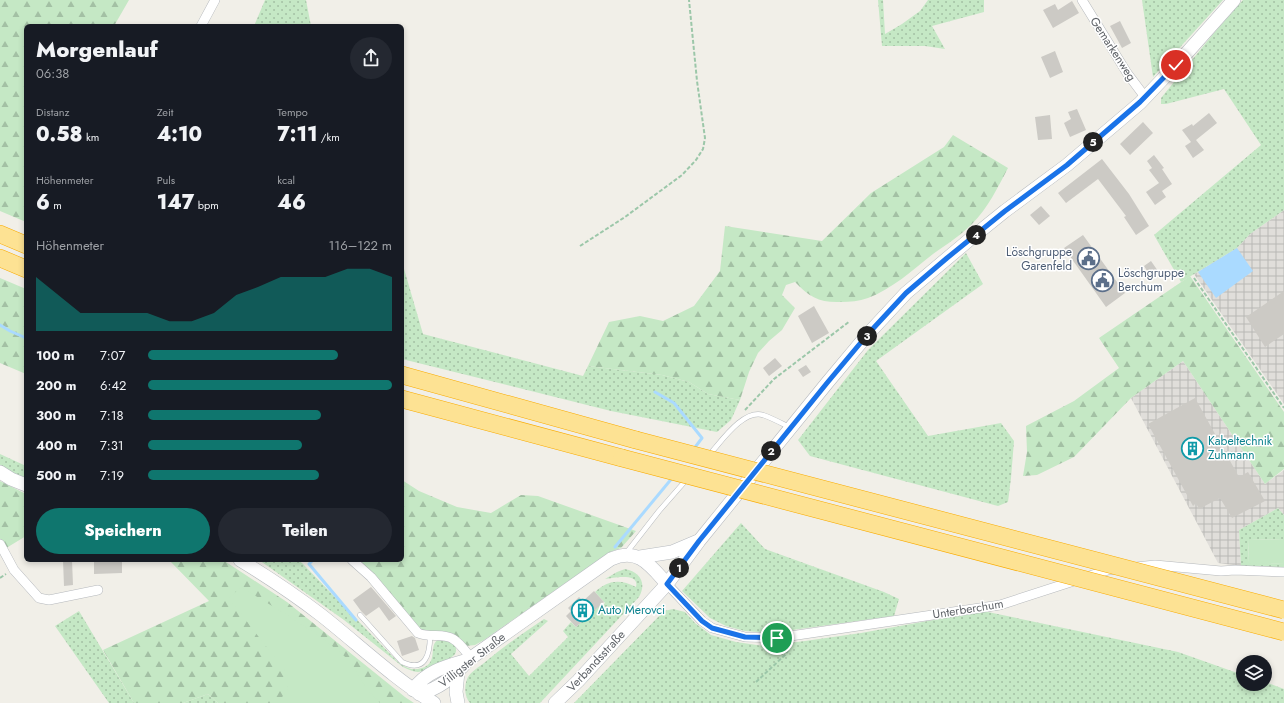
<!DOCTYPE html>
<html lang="de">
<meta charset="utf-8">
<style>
body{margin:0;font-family:Jost,sans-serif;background:#242831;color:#f1f3f6;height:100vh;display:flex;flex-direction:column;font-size:15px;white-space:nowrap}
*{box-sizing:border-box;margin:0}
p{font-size:13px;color:#9ea1a6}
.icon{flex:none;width:22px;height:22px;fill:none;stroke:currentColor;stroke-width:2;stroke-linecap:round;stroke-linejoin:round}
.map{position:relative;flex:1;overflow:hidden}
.sheet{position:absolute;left:24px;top:24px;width:380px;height:538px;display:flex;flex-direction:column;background:#171b24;border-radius:6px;box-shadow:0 2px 6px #0003}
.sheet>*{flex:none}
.tools{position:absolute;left:1236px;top:655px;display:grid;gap:8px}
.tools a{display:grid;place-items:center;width:36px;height:36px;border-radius:50%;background:#171b24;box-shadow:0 2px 6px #0003;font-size:20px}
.pin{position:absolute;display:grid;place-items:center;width:34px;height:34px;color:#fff;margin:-17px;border:2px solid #fff;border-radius:50%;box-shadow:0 1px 4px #0007}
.km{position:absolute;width:20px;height:20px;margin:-10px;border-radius:50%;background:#222;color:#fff;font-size:11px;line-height:20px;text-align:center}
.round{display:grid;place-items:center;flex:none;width:42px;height:42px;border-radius:21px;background:#242831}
.overview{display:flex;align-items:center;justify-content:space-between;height:68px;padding:0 12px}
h1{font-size:22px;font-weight:800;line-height:30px}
.stats{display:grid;grid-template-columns:repeat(3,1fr);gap:6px;height:68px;padding:4px 12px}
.stats div{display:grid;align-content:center}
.stats b{font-size:20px;font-weight:800}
.stats small{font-size:11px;font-weight:400}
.stats p{font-size:11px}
.chart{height:112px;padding:8px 12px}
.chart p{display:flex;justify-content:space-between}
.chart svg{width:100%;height:72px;margin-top:4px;fill:#0f766e;opacity:.7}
.cta{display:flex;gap:8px;margin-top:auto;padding:8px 12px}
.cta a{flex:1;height:46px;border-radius:24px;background:#0f766e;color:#fff;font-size:16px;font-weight:800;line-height:46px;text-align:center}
.cta a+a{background:#242831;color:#f1f3f6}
ul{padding:0 12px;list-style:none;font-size:13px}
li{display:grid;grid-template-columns:64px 48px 1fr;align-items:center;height:30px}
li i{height:10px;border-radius:5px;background:#0f766e}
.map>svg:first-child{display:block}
.industrial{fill:url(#industrial-grid)}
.grass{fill:url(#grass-dots)}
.forest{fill:url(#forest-firs)}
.park{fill:#c5e8c5}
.water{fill:#aadaff}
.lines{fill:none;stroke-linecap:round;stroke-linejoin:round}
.stream{stroke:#aadaff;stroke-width:3}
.building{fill:#cccac5}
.service-casing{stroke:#b5b8bc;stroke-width:5.5}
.minor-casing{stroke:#b5b8bc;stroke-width:10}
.secondary-casing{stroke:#b6babf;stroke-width:14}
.motorway-casing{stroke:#f9ab00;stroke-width:18}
.path{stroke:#9cc7a9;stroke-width:2;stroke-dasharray:4 2;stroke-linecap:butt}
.service{stroke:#fff;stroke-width:4.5}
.minor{stroke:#fff;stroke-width:9}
.secondary{stroke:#fff;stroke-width:13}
.motorway{stroke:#fde293;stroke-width:17}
.motorway-bridge-casing{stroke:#f9ab00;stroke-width:18;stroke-linecap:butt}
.motorway-bridge{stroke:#fde293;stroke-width:17}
.route-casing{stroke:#fff;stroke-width:8}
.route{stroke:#1a73e8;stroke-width:5}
.labels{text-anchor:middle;stroke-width:3;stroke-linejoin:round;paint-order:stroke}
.street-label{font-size:12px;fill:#5f6368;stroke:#fff}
.service-label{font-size:12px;fill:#4e5e75;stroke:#fff;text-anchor:end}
.culture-label{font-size:12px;fill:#0d838f;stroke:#fff;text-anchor:start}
</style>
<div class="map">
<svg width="1284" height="703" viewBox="0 0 1284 703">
<defs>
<pattern id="industrial-grid" width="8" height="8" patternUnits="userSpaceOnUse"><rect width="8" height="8" fill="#e0deda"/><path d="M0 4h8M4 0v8" fill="none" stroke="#b9b8b5"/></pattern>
<pattern id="grass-dots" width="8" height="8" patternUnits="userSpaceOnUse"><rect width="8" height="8" fill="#c5e8c5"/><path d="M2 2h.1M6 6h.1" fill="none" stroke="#a3c0a4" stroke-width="1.8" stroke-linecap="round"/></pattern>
<pattern id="forest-firs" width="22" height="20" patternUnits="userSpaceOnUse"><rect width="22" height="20" fill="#c5e8c5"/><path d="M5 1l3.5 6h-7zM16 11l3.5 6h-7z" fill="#a3c0a4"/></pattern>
</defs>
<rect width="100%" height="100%" fill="#f1efe8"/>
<path class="industrial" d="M1284,210V404L1194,274L1237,248L1250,234Z
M1183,361L1265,484L1284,470V515L1278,508L1239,530L1241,566L1218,563L1131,398Z"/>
<path class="grass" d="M265,0H306L311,26H254Z
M878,0H883L885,34L902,24L920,11L928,0H984V12L932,26L945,49L925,46H882Z
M1142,0H1223L1153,77Z
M1243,0H1284V210L1250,234L1237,248L1181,282L1154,235L1261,145L1224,89L1166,104H1161V98L1214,33Z
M966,253L983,284L876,361L928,436L1001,423L1014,441L1011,478L1008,502L998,506L810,456L798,440L868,350Z
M402,262L423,334L583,376L588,366L662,375L689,382L708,394L740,400L731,420L717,432L611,411L402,359Z
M0,454L26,466V482L0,467Z
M1278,508L1284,515V540L1249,539L1248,562L1284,564V567L1241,566L1239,530Z
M741,523L765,549L884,592L899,599L894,616L770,633L745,631L726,626L710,618L682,591Z
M259,560H298L302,563L398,662C407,668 411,671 422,668C439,663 428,645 438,640C443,637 450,642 455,644C456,648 457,651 455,654C453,658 424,672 418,672C413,672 408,669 403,667L344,620Z
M625,569C640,572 647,583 639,597L540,703H470C464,696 464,685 468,677C472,671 479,667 484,663C503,647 523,633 544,619L548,621L511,654L529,676L568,637L563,631L571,622L576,627L599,606L601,607L605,603L595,592C608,580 620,579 636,587C640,572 613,578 605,579L617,572Z
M673,609L685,612L695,623L711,635L736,642L764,646L805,641L861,633L983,611L1178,652L1243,675V684H1265V682L1284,689V703H574L664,611Z
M79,611L134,703H109L55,626Z
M208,694L218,703H183Z"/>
<path class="forest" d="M0,0H129L114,26H26V222L0,211Z
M953,135L1008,168C998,187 988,208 972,224C961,235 946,245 933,254C913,270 892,289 868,298C859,301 850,302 841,302C820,303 809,297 795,282L786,285L782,295L795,308L782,330L769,341L758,353L749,372L740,400L708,394L689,382L662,375L588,366L609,322L640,316L663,321L694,306L720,271L725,226L822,241L871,193L944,147Z
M1190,276L1284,412V469L1265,484L1183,361L1131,398L1074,457L1037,475L1023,476L1027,452L1026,426L1074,401L1119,368L1099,338Z
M0,278L26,289V374L0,363Z
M402,480L419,491L457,507L491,513L521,495L538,496L636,531L621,548L610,552L484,640L475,645L466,646L454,634L448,633L420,631L357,560H402Z
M0,481L26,494V536L3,550L0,544Z
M169,560H223L287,602L405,697L414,703H218L208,694L183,703H134L103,650L209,601Z"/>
<path class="park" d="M1249,539L1284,540V564L1248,563Z
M241,587L287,615L325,640L350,661L367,689L380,703H278L287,690L288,675L229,598Z"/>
<path class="water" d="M1237,248L1253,271L1216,298L1198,272Z"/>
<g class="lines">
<path class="stream" d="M0,325L10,331L26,338
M655,392L674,403L702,438L693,450
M615,547L673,477
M313,560L309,564L356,620"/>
</g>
<path class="building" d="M1072,1L1079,13L1053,28L1043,10L1055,4L1058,10Z
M1120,21L1131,43L1122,48L1110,26Z
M1055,51L1063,72L1050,78L1041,57Z
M1077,109L1086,130L1070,137L1064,123L1071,119L1068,112Z
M1209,113L1217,123L1196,140L1204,150L1193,158L1185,146L1191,142L1182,130L1192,124L1193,126Z
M1050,115L1052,139L1038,140L1035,117Z
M1143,122L1153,133L1130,155L1120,144Z
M1154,155L1164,168L1162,169L1172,184L1162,191L1166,197L1155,205L1146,192L1159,183L1149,170L1152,168L1147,161Z
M1102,159L1129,194L1149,226L1136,235L1124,217L1126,216L1098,179L1066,203L1058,193Z
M1041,206L1050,216L1039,225L1030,215Z
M1083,235L1125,293L1106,307L1064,248Z
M1151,261L1158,271L1151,277L1144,266Z
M1284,291V334L1265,347L1246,317Z
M814,306L829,333L812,343L798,316Z
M775,358L782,366L769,376L763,368Z
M806,365L811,372L803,377L798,370Z
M1195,398L1239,477L1248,472L1265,501L1232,518L1220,498L1199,509L1196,503L1193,506L1148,424Z
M63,560H72L73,585L64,586Z
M94,560H122V573L94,574Z
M371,587L396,616L389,621L379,607L366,616L361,611L353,600Z
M594,591L604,602L576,627L566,616L571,611L568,608L579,597L583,601Z
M412,636L415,638L419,650L402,656L397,641Z"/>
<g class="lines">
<defs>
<path id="service" d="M709,455C721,442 743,409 763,415C772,418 781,423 789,427
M627,552L659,511L687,479
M360,615L402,662C425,673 430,655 430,636"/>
<path id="minor" d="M1082,0L1127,73L1145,97
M201,26L215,0
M0,544L14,570L39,598L49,600L98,590
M352,560L371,577L418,633C429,638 444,633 453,639C460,643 466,652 471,658
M1136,567L1155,565L1221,571L1235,570L1284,572
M667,584L702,621L712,628L745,637L777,638L1000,605L1108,570L1115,569"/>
<path id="secondary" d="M0,472L11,479L26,485
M640,557L672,552L698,541
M240,560C268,577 295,595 321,615C358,644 393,678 434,703
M413,690C426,671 447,666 468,660
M419,694C439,689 455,676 468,660L611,559C638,547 650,565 667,584
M458,703L456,692L458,672
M555,703L578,681L667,584L699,541L827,383L868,334L906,293L969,240L1005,211L1067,165L1140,103L1176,65L1234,0"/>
<path id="motorway" d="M0,234L26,245
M0,258L26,269
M402,375L636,440
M402,399L622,458"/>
</defs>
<use href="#service" class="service-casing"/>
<use href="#minor" class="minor-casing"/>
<use href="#secondary" class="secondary-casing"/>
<use href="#motorway" class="motorway-casing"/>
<path class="path" d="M580,246L625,217L682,175L696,160L703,149L705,138L697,81L689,0
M1194,278L1284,408
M745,410L774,379L850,321
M0,578L6,574
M756,682L785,655L792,644"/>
<use href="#service" class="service"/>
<use href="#minor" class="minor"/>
<use href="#secondary" class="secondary"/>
<use href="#motorway" class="motorway"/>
<defs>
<path id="motorway-bridge" d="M636,440L1284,610
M622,458L1284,632"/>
</defs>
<use href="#motorway-bridge" class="motorway-bridge-casing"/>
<use href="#motorway-bridge" class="motorway-bridge"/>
</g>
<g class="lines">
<defs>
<path id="route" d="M777,638L745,637L712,628L702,621L667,584L699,541L827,383L868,334L906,293L947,258L1005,211L1067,165L1140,102L1176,65"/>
</defs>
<use href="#route" class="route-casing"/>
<use href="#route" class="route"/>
</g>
<defs>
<symbol id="civic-ring" viewBox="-11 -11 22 22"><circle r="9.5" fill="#fff" stroke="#5c6f8a" stroke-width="1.5"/><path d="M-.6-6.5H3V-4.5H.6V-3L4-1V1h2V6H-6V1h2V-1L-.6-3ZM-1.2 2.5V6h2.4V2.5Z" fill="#5c6f8a"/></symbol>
<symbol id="building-ring" viewBox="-11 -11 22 22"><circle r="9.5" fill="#fff" stroke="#0f9aa8" stroke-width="1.5"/><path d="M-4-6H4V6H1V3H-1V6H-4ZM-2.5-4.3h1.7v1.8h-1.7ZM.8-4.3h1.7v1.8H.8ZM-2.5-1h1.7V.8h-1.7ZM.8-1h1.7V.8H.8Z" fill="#0f9aa8"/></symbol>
</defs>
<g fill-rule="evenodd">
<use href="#civic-ring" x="1076" y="246" width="25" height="25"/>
<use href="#civic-ring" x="1090" y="268" width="25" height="25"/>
<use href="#building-ring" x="1180" y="436" width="25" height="25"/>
<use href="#building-ring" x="570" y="598" width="25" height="25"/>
</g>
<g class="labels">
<g class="street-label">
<text transform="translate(1113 49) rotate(57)" y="4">Gemarkenweg</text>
<text transform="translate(968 609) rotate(-9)" y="4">Unterberchum</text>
<text transform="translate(472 660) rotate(-38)" y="4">Villigster Straße</text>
<text transform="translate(596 661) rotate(-47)" y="4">Verbandsstraße</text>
</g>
<g class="service-label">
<text x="1072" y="256">Löschgruppe<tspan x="1072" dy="14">Garenfeld</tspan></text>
<text x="1118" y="277" text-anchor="start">Löschgruppe<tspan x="1118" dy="14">Berchum</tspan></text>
</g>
<g class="culture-label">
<text x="1208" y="445">Kabeltechnik<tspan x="1208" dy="14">Zuhmann</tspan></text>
<text x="598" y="614">Auto Merovci</text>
</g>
</g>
</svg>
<div class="tools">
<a><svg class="icon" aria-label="layers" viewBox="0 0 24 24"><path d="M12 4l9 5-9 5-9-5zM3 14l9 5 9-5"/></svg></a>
</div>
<div class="pin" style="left:777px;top:638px;background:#1e9e55"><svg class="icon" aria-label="arrive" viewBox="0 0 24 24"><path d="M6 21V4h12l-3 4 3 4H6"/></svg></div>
<div class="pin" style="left:1176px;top:65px;background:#d93025"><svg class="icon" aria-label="check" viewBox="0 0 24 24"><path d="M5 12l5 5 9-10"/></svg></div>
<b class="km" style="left:679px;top:568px">1</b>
<b class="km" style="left:771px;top:451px">2</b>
<b class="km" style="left:867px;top:336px">3</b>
<b class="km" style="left:976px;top:235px">4</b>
<b class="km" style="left:1093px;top:142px">5</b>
<section class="sheet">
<div class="overview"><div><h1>Morgenlauf</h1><p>06:38</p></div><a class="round"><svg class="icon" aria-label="share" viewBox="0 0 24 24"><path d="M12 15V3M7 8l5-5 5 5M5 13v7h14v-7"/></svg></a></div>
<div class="stats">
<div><p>Distanz</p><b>0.58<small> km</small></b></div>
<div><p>Zeit</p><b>4:10</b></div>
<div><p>Tempo</p><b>7:11<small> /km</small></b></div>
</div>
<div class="stats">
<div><p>Höhenmeter</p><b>6<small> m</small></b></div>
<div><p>Puls</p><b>147<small> bpm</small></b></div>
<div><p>kcal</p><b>46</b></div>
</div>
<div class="chart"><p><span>Höhenmeter</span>116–122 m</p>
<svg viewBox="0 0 160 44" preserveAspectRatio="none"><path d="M0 44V11L10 22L20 33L30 33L40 33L50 33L60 38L70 38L80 33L90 22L100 17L110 11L120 11L130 11L140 6L150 6L160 11V44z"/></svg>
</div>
<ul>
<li><b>100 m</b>7:07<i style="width:78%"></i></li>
<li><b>200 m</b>6:42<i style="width:100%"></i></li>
<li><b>300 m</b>7:18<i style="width:71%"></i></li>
<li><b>400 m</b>7:31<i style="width:63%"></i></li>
<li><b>500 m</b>7:19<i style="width:70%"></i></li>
</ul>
<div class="cta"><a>Speichern</a><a>Teilen</a></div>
</section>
</div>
